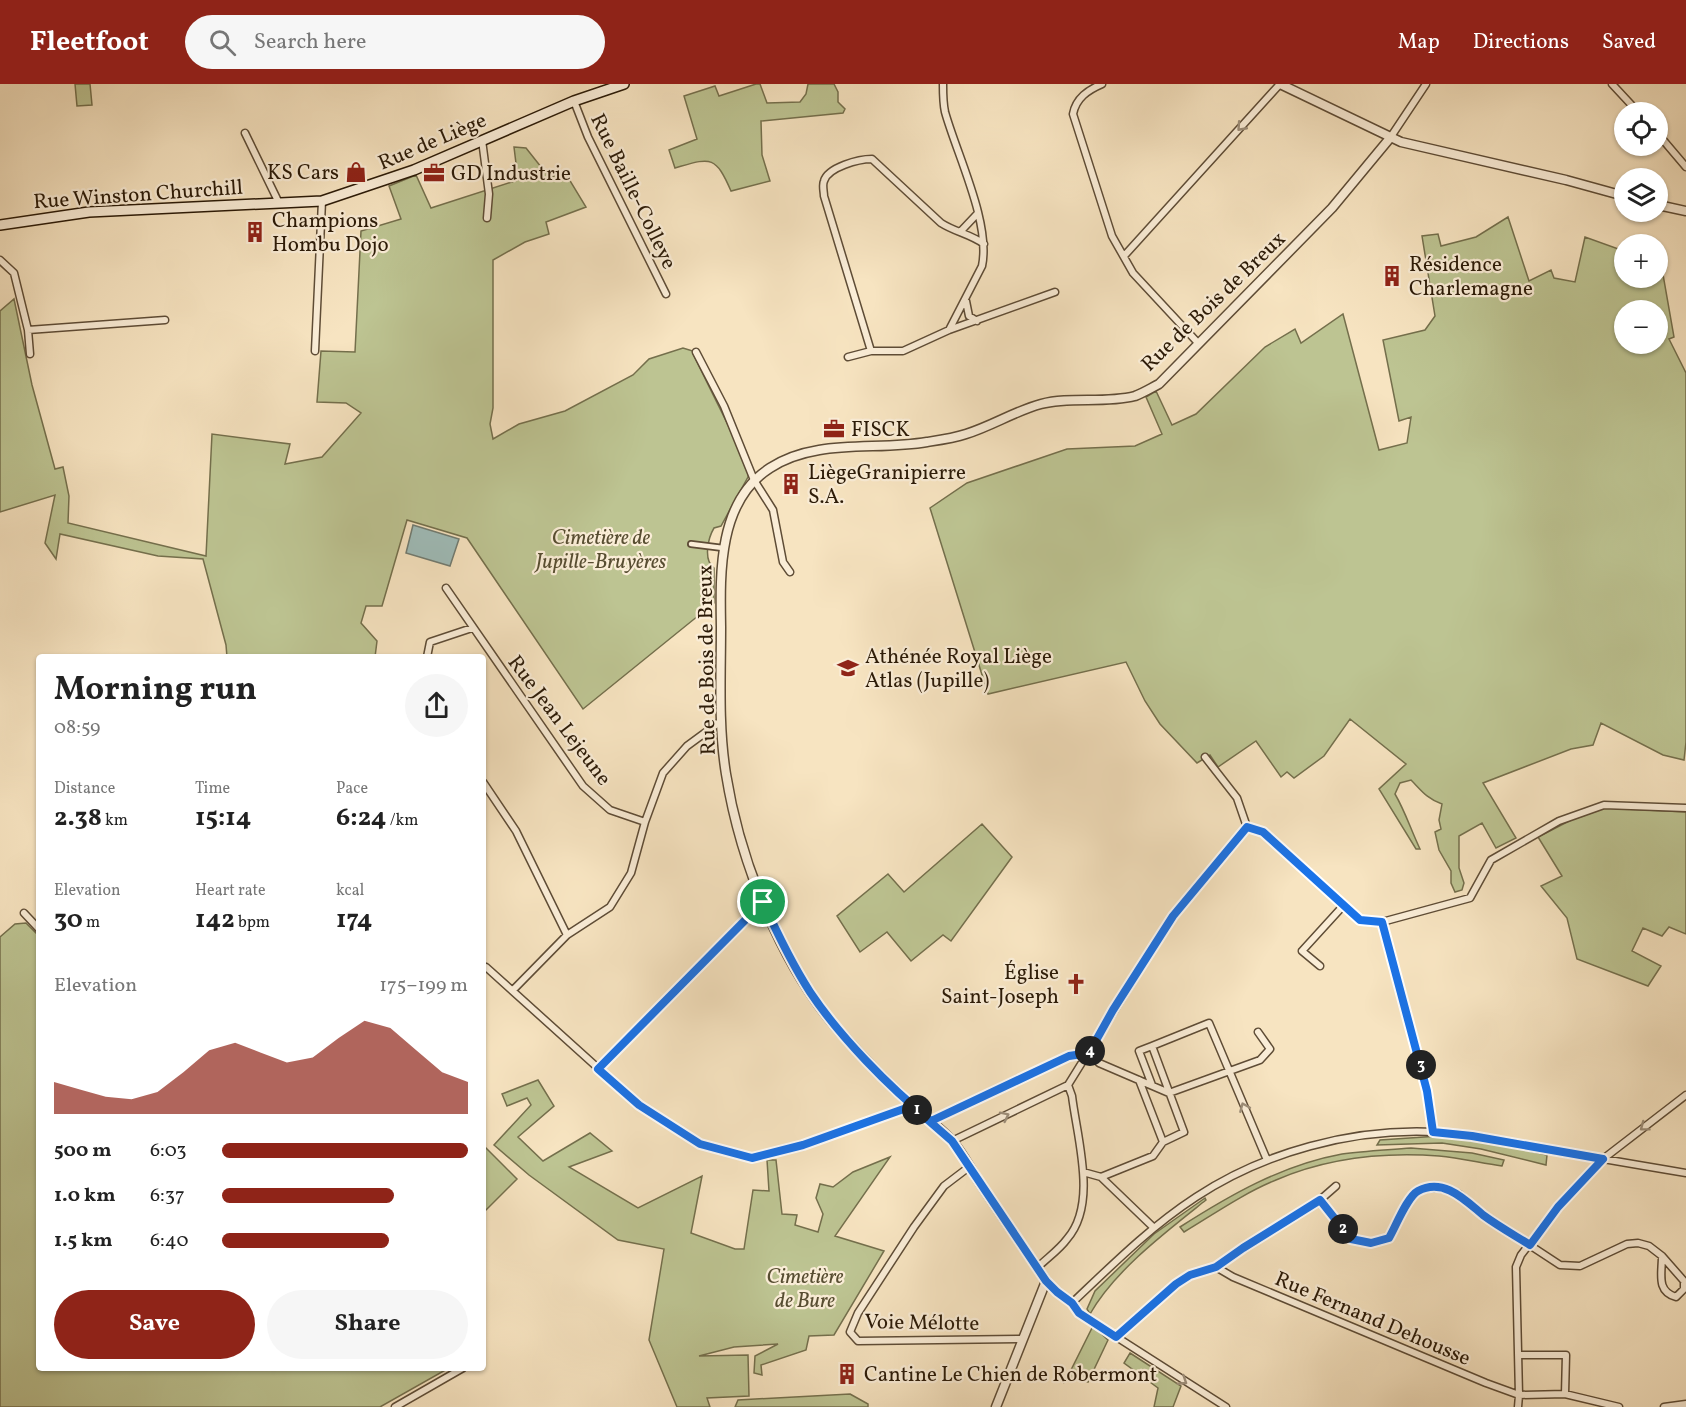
<!DOCTYPE html>
<meta charset="utf-8">
<style>
body{margin:0;font-family:Vollkorn,serif;background:#f6f6f6;color:#222;height:100vh;display:flex;flex-direction:column;font-size:22px;white-space:nowrap}
*{box-sizing:border-box;margin:0}
p{font-size:20px;color:#767676}
.icon{flex:none;width:33px;height:33px;fill:none;stroke:currentColor;stroke-width:2;stroke-linecap:round;stroke-linejoin:round}
.map{position:relative;flex:1;overflow:hidden}
.side{position:absolute;left:36px;top:570px;width:450px;height:717px;display:flex;flex-direction:column;background:#fff;border-radius:6px;box-shadow:0 2px 4px #0004}
.side>*{flex:none}
.tools{position:absolute;left:1614px;top:18px;display:grid;gap:12px}
.tools a{display:grid;place-items:center;width:54px;height:54px;border-radius:50%;background:#fff;box-shadow:0 2px 4px #0004;font-size:30px}
.pin{position:absolute;display:grid;place-items:center;width:51px;height:51px;color:#fff;margin:-26px;border:3px solid #fff;border-radius:50%;box-shadow:0 2px 6px #0007}
.km{position:absolute;width:30px;height:30px;margin:-15px;border-radius:50%;background:#222;color:#fff;font-size:16px;line-height:30px;text-align:center}
.round{display:grid;place-items:center;flex:none;width:63px;height:63px;border-radius:32px;background:#f6f6f6}
.overview{display:flex;align-items:center;justify-content:space-between;height:102px;padding:0 18px}
h1{font-size:33px;font-weight:700;line-height:45px}
.figures{display:grid;grid-template-columns:repeat(3,1fr);gap:9px;height:102px;padding:6px 18px}
.figures div{display:grid;align-content:center}
.figures b{font-size:26px;font-weight:700}
.figures small{font-size:16px;font-weight:400}
.figures p{font-size:16px}
.chart{height:168px;padding:12px 18px}
.chart p{display:flex;justify-content:space-between}
.chart svg{width:100%;height:108px;margin-top:6px;fill:#8f2418;opacity:.7}
.primary-button{display:flex;gap:12px;margin-top:auto;padding:12px 18px}
.primary-button a{flex:1;height:69px;border-radius:36px;background:#8f2418;color:#fff;font-size:24px;font-weight:700;line-height:69px;text-align:center}
.primary-button a+a{background:#f6f6f6;color:#222}
ul{padding:0 18px;list-style:none;font-size:20px}
li{display:grid;grid-template-columns:96px 72px 1fr;align-items:center;height:45px}
li i{height:15px;border-radius:8px;background:#8f2418}
header{display:flex;align-items:center;gap:36px;box-sizing:border-box;height:84px;padding:0 30px;background:#8f2418;color:#fff}
header strong{font-size:28px}
nav{display:flex;gap:33px;margin-inline-start:auto;font-size:21px}
.search{width:420px;height:54px;background:#f6f6f6;display:flex;align-items:center;gap:15px;box-sizing:border-box;padding:0 21px;border-radius:33px;color:#767676;font-size:22px}
.map>svg:first-child{display:block}
.green{fill:#bdc492;stroke:#746f4c;stroke-width:1.5;fill-rule:evenodd}
.water{fill:#9fbdba;stroke:#717c72;stroke-width:1.5}
.lines{fill:none;stroke-linecap:round;stroke-linejoin:round}
.pedestrian-casing{stroke:#5e4c36;stroke-width:8}
.minor-casing{stroke:#5e4c36;stroke-width:9}
.tertiary-casing{stroke:#5e4c36;stroke-width:11}
.secondary-casing{stroke:#2b1a07;stroke-width:12}
.pedestrian{stroke:#faedd7;stroke-width:4.5}
.minor{stroke:#faedd7;stroke-width:6}
.tertiary{stroke:#faedd7;stroke-width:8}
.secondary{stroke:#faedd7;stroke-width:9}
.oneway{stroke:#9d8e79}
.route-casing{stroke:#fff;stroke-width:12}
.route{stroke:#1a73e8;stroke-width:8}
.labels{text-anchor:middle;stroke-width:4.5;stroke-linejoin:round;paint-order:stroke}
.street-label{font-size:21px;fill:#2b1a07;stroke:#faedd7}
.poi-label{font-size:21px;fill:#2b1a07;stroke:#faedd7;text-anchor:start}
.park-label{font-size:21px;font-style:italic;fill:#574d31;stroke:#faedd7}
</style>
<header>
<strong>Fleetfoot</strong>
<div class="search"><svg class="icon" aria-label="search" viewBox="0 0 24 24"><circle cx="10" cy="10" r="6"/><path d="M15 15l6 6"/></svg>Search here</div>
<nav><a>Map</a><a>Directions</a><a>Saved</a></nav>
</header>
<div class="map">
<svg width="1686" height="1323" viewBox="0 0 1686 1323">
<rect width="100%" height="100%" fill="#f7e4c1"/>
<filter id="stains"><feTurbulence type="fractalNoise" baseFrequency=".00333" numOctaves="4"/><feColorMatrix values="0 0 0 0 .2 0 0 0 0 .09 0 0 0 0 .02 0 0 0 .5 -.17"/></filter>
<radialGradient id="worn" r=".72"><stop offset=".6" stop-color="#630" stop-opacity="0"/><stop offset="1" stop-color="#630" stop-opacity=".3"/></radialGradient>
<path class="green" d="M75,0H90L92,21L77,22Z
M756,0H760L767,19L800,18L806,10L808,0H834L838,8V18L845,25L843,29L761,37L762,71L770,97L731,107C715,70 710,74 675,84L669,66L697,55L684,12L715,2L719,12Z
M514,63L526,64L549,93L566,90L586,123L546,138L549,150L525,158L493,176V324L490,340L493,355L519,340L565,327L633,291L649,275L683,264L696,268L693,270L730,345L749,388L748,393L721,442L714,444C708,454 703,476 714,484V519L583,625L467,454L407,436L382,522H366L361,539L377,557L375,573H227L226,561L203,475L158,472L60,450L56,475L45,459L55,411L0,428V227L14,215L32,301L55,385L63,383L69,412L68,439L206,472L212,350L290,360L285,380L322,373L361,329L346,319L317,318L321,267L355,268L361,147L401,135L389,102L416,91L431,124L518,96Z
M1508,133L1529,197L1551,186L1554,194L1575,198L1585,153L1624,167V194H1658V178L1661,179L1674,253L1669,255L1686,289V658L1684,676L1663,671L1601,639L1593,661L1571,665L1483,699L1516,754L1496,764L1482,739L1459,752V784L1464,799L1462,806L1455,808L1451,799V787L1439,766L1435,748L1441,745L1439,736L1442,720C1427,715 1421,706 1411,696L1400,699L1395,710C1405,727 1411,746 1420,765H1416L1379,705L1406,680L1350,635L1324,672L1294,694L1287,688L1281,693L1256,657L1218,683L1210,671L1197,679L1160,640L1145,617L1126,578L988,610L930,424L967,399L1067,365L1135,362L1162,350L1146,313L1156,307L1172,341L1196,330L1265,263L1295,245L1301,259L1343,230L1379,366L1407,359L1411,333L1399,337L1383,256L1425,246L1435,232L1422,152L1438,150L1441,162L1476,153ZM1624,226H1658V260H1624Z
M1605,724L1686,728V850L1669,843L1662,852L1643,844L1632,867L1661,882L1648,902L1577,875L1567,834L1541,802L1562,792L1538,753L1571,736Z
M982,740L1012,773L951,857L943,851L911,877L887,848L860,868L837,832L888,790L904,808Z
M26,839L39,852V1284H449L380,1323H0V853L15,840Z
M538,996L554,1022L518,1053L543,1077L590,1049L612,1067L569,1083L638,1124L702,1092L691,1149L735,1165H744L753,1106L769,1107L767,1076H776L782,1130L797,1131L795,1141L818,1148L823,1130L816,1114L820,1100L833,1103L853,1088L890,1073L835,1152L884,1167L834,1251L809,1252L806,1266L761,1281L762,1291L754,1289L755,1272L778,1260L734,1263L699,1272L748,1271L749,1312L707,1314L710,1323H677L649,1256L664,1165L618,1156L529,1091L494,1061L531,1021L527,1014L507,1022L502,1010Z
M1439,1052L1508,1062L1547,1071L1546,1081L1481,1065L1442,1059L1377,1061L1380,1056Z
M483,1061L517,1095L483,1129Z
M1411,1064L1472,1069L1504,1076L1502,1082C1481,1079 1460,1074 1439,1072C1384,1068 1327,1074 1276,1096C1244,1109 1214,1130 1184,1148L1180,1143C1230,1111 1282,1081 1342,1070C1364,1067 1388,1066 1411,1064Z
M1205,1114L1206,1116C1167,1147 1115,1186 1090,1230L1087,1225L1095,1207L1154,1150Z
M1093,1242L1108,1256L1088,1298L1074,1293L1065,1298Z
M1130,1269L1181,1302L1173,1323H1154L1158,1304L1124,1279Z
M850,1310L868,1320V1323H735L738,1316Z"/>
<path class="water" d="M413,441L459,455L450,482L406,469Z"/>
<g class="lines">
<defs>
<path id="pedestrian" d="M691,460L723,464"/>
<path id="minor" d="M943,0C943,9 943,19 945,28C957,71 991,139 982,182L949,246
M1102,0C1088,6 1076,14 1073,30L1112,152L1133,189L1199,260
M1612,0L1638,28
M574,17L588,53L666,210
M245,49L279,119
M1658,50L1686,83
M1390,54L1426,0
M482,56L489,110L487,134
M961,147L978,129
M1124,172L1280,0
M0,176L14,189L28,246L30,270
M966,217L969,232L977,237
M28,246L165,236
M315,267L322,117
M871,267L824,112C824,108 822,101 824,97C828,83 859,75 872,75L941,139C955,148 970,150 984,160
M696,268L724,322L754,396L773,426L783,478L790,488
M848,273L871,267H903L949,246L1055,208
M446,504L583,702L610,726L645,738
M427,573L430,558L472,544
M1205,673L1237,714L1247,743
M483,698L516,747L567,851
M24,829L39,845
M1382,838L1427,1007L1433,1048
M483,882L486,883L639,1021L700,1060L752,1074L803,1061L912,1022
M1320,882L1302,867L1343,822
M514,905L567,851L610,823L631,789L645,738L663,689L687,662L721,637
M1152,962L1209,939L1267,1076
M1089,969L1099,979L1169,1009L1260,976L1270,965L1258,948
M598,985L763,818
M1139,996L1163,1058
M931,1037L1069,972L1089,969
M952,1057L1068,1001L1173,832L1247,743L1263,748L1360,836L1382,838L1470,814L1491,776L1559,737L1604,721L1686,724
M969,1083L944,1102L914,1143L858,1229L850,1248L858,1257L1022,1255
M1083,1088L1101,1093L1153,1143
M1101,1093L1153,1072L1163,1058L1184,1048L1152,962L1139,967L1152,1001
M1320,1116L1336,1102
M1216,1183L1233,1193L1486,1299L1519,1311L1565,1310L1619,1323
M1037,1184C1047,1174 1059,1166 1067,1155C1098,1120 1077,1054 1072,1012L1068,1001
M1046,1197L1057,1208L1072,1219L1079,1229L1226,1323
M1072,1219C1112,1181 1150,1143 1196,1113C1264,1068 1353,1044 1435,1048C1471,1050 1507,1058 1542,1064C1590,1073 1638,1081 1686,1089
M1117,1253L1176,1200L1190,1191L1216,1183L1243,1164L1320,1116L1351,1155L1371,1159L1389,1153L1412,1112L1419,1106L1428,1104H1439L1459,1110L1484,1131L1560,1181L1580,1182L1627,1160L1638,1159L1649,1162L1662,1172L1684,1197V1205L1676,1213C1656,1207 1662,1190 1662,1172
M1518,1271H1566L1565,1310
M395,1323L463,1284
M1518,1323L1519,1311L1516,1183L1521,1171L1558,1123L1603,1075L1686,1011
M1664,1323L1686,1320"/>
<path id="tertiary" d="M1280,0L1401,58L1566,96L1624,112
M1658,121L1686,127
M996,1323L1046,1197C1025,1165 1003,1134 982,1102C972,1088 964,1071 953,1058C941,1044 926,1034 913,1022C888,1000 864,975 842,950C782,884 740,778 726,690C718,641 721,591 721,543C720,489 718,417 770,384C816,354 875,367 927,358C940,356 954,354 966,350C992,342 1015,327 1041,320C1071,312 1104,320 1135,312C1143,309 1151,304 1159,300L1332,124L1390,54"/>
<path id="secondary" d="M0,141L89,128L322,117L414,86L574,17L624,0"/>
</defs>
<use href="#pedestrian" class="pedestrian-casing"/>
<use href="#minor" class="minor-casing"/>
<use href="#tertiary" class="tertiary-casing"/>
<use href="#secondary" class="secondary-casing"/>
<use href="#pedestrian" class="pedestrian"/>
<use href="#minor" class="minor"/>
<use href="#tertiary" class="tertiary"/>
<use href="#secondary" class="secondary"/>
</g>
<defs><path id="oneway-chevron" d="M-2-3.5L2.5 0L-2 3.5" fill="none" stroke-width="1.6" stroke-linecap="round" stroke-linejoin="round" transform="scale(1.5)"/></defs>
<g class="oneway">
<use href="#oneway-chevron" transform="translate(1241 43) rotate(132)"/>
<use href="#oneway-chevron" transform="translate(1244 1023) rotate(-113)"/>
<use href="#oneway-chevron" transform="translate(1005 1032) rotate(-26)"/>
<use href="#oneway-chevron" transform="translate(1644 1043) rotate(143)"/>
<use href="#oneway-chevron" transform="translate(1183 1297) rotate(33)"/>
</g>
<g class="lines">
<defs>
<path id="route" d="M763,818L598,985L639,1021L700,1060L752,1074L803,1061L912,1022L952,1057L1046,1197L1057,1208L1072,1219L1079,1229L1116,1253L1176,1200L1190,1191L1216,1183L1243,1164L1320,1116L1351,1155L1371,1159L1389,1154C1396,1142 1407,1113 1418,1107C1444,1093 1466,1117 1483,1131C1498,1142 1514,1151 1530,1161L1558,1123L1603,1075L1472,1052L1433,1048L1427,1007L1382,838L1360,836L1263,748L1247,743L1173,832L1113,926L1089,969L1069,972L931,1037C889,1003 840,953 810,908C792,880 777,849 763,818"/>
</defs>
<use href="#route" class="route-casing"/>
<use href="#route" class="route"/>
</g>
<defs>
<symbol id="shop-bare" viewBox="-9 -9 18 18"><path d="M-5-2.5h2.3a2.7 3.5 0 0 1 5.4 0H5L5.5 6h-11ZM-1.5-2.5h3a1.5 2.3 0 0 0-3 0Z" fill="#8f2418" stroke="#faedd7" stroke-width="2.5" paint-order="stroke"/></symbol>
<symbol id="office-bare" viewBox="-9 -9 18 18"><path d="M-6-3h4V-5.5h4V-3h4V5H-6ZM-1-4.5V-3h2v-1.5ZM-6 0V1H6V0Z" fill="#8f2418" stroke="#faedd7" stroke-width="2.5" paint-order="stroke"/></symbol>
<symbol id="building-bare" viewBox="-9 -9 18 18"><path d="M-4-6H4V6H1V3H-1V6H-4ZM-2.5-4.3h1.7v1.8h-1.7ZM.8-4.3h1.7v1.8H.8ZM-2.5-1h1.7V.8h-1.7ZM.8-1h1.7V.8H.8Z" fill="#8f2418" stroke="#faedd7" stroke-width="2.5" paint-order="stroke"/></symbol>
<symbol id="school-bare" viewBox="-9 -9 18 18"><path d="M0-5L7-2L0 1L-7-2ZM-4 1L0 2.5L4 1V4Q0 6-4 4Z" fill="#8f2418" stroke="#faedd7" stroke-width="2.5" paint-order="stroke"/></symbol>
<symbol id="church-bare" viewBox="-9 -9 18 18"><path d="M-1.2-6h2.4v3.5h3.3v2.4h-3.3V6h-2.4V-.1h-3.3v-2.4h3.3Z" fill="#8f2418" stroke="#faedd7" stroke-width="2.5" paint-order="stroke"/></symbol>
</defs>
<g fill-rule="evenodd">
<use href="#shop-bare" x="341" y="73" width="30" height="30"/>
<use href="#office-bare" x="419" y="74" width="30" height="30"/>
<use href="#building-bare" x="240" y="133" width="30" height="30"/>
<use href="#building-bare" x="1377" y="177" width="30" height="30"/>
<use href="#office-bare" x="819" y="330" width="30" height="30"/>
<use href="#building-bare" x="776" y="385" width="30" height="30"/>
<use href="#school-bare" x="833" y="569" width="30" height="30"/>
<use href="#church-bare" x="1061" y="885" width="30" height="30"/>
<use href="#building-bare" x="832" y="1275" width="30" height="30"/>
</g>
<g class="labels">
<g class="street-label">
<text transform="translate(432 57) rotate(-23)" y="7">Rue de Liège</text>
<text transform="translate(634 107) rotate(64)" y="7">Rue Baille-Colleye</text>
<text transform="translate(138 110) rotate(-4)" y="7">Rue Winston Churchill</text>
<text transform="translate(1213 217) rotate(-44)" y="7">Rue de Bois de Breux</text>
<text transform="translate(706 576) rotate(-91)" y="7">Rue de Bois de Breux</text>
<text transform="translate(560 636) rotate(53)" y="7">Rue Jean Lejeune</text>
<text transform="translate(1373 1234) rotate(23)" y="7">Rue Fernand Dehousse</text>
<text transform="translate(922 1238) rotate(1)" y="7">Voie Mélotte</text>
</g>
<g class="poi-label">
<text x="339" y="95" text-anchor="end">KS Cars</text>
<text x="451" y="96">GD Industrie</text>
<text x="272" y="143">Champions<tspan x="272" dy="24">Hombu Dojo</tspan></text>
<text x="1409" y="187">Résidence<tspan x="1409" dy="24">Charlemagne</tspan></text>
<text x="851" y="352">FISCK</text>
<text x="808" y="395">LiègeGranipierre<tspan x="808" dy="24">S.A.</tspan></text>
<text x="865" y="579">Athénée Royal Liège<tspan x="865" dy="24">Atlas (Jupille)</tspan></text>
<text x="1059" y="895" text-anchor="end">Église<tspan x="1059" dy="24">Saint-Joseph</tspan></text>
<text x="864" y="1297">Cantine Le Chien de Robermont</text>
</g>
<g class="park-label">
<text x="601" y="460">Cimetière de<tspan x="601" dy="24">Jupille-Bruyères</tspan></text>
<text x="805" y="1199">Cimetière<tspan x="805" dy="24">de Bure</tspan></text>
</g>
</g>
<rect width="100%" height="100%" filter="url(#stains)"/>
<rect width="100%" height="100%" fill="url(#worn)"/>
</svg>
<div class="tools">
<a><svg class="icon" aria-label="locate" viewBox="0 0 24 24"><circle cx="12" cy="12" r="6"/><path d="M12 2v4M12 18v4M2 12h4M18 12h4"/></svg></a>
<a><svg class="icon" aria-label="layers" viewBox="0 0 24 24"><path d="M12 4l9 5-9 5-9-5zM3 14l9 5 9-5"/></svg></a>
<a>+</a>
<a>−</a>
</div>
<div class="pin" style="left:763px;top:818px;background:#1e9e55"><svg class="icon" aria-label="arrive" viewBox="0 0 24 24"><path d="M6 21V4h12l-3 4 3 4H6"/></svg></div>
<b class="km" style="left:917px;top:1026px">1</b>
<b class="km" style="left:1343px;top:1145px">2</b>
<b class="km" style="left:1421px;top:981px">3</b>
<b class="km" style="left:1090px;top:967px">4</b>
<section class="side">
<div class="overview"><div><h1>Morning run</h1><p>08:59</p></div><a class="round"><svg class="icon" aria-label="share" viewBox="0 0 24 24"><path d="M12 15V3M7 8l5-5 5 5M5 13v7h14v-7"/></svg></a></div>
<div class="figures">
<div><p>Distance</p><b>2.38<small> km</small></b></div>
<div><p>Time</p><b>15:14</b></div>
<div><p>Pace</p><b>6:24<small> /km</small></b></div>
</div>
<div class="figures">
<div><p>Elevation</p><b>30<small> m</small></b></div>
<div><p>Heart rate</p><b>142<small> bpm</small></b></div>
<div><p>kcal</p><b>174</b></div>
</div>
<div class="chart"><p><span>Elevation</span>175–199 m</p>
<svg viewBox="0 0 160 44" preserveAspectRatio="none"><path d="M0 44V31L10 34L20 37L30 38L40 35L50 27L60 18L70 15L80 19L90 23L100 21L110 13L120 6L130 9L140 18L150 27L160 31V44z"/></svg>
</div>
<ul>
<li><b>500 m</b>6:03<i style="width:100%"></i></li>
<li><b>1.0 km</b>6:37<i style="width:70%"></i></li>
<li><b>1.5 km</b>6:40<i style="width:68%"></i></li>
</ul>
<div class="primary-button"><a>Save</a><a>Share</a></div>
</section>
</div>
